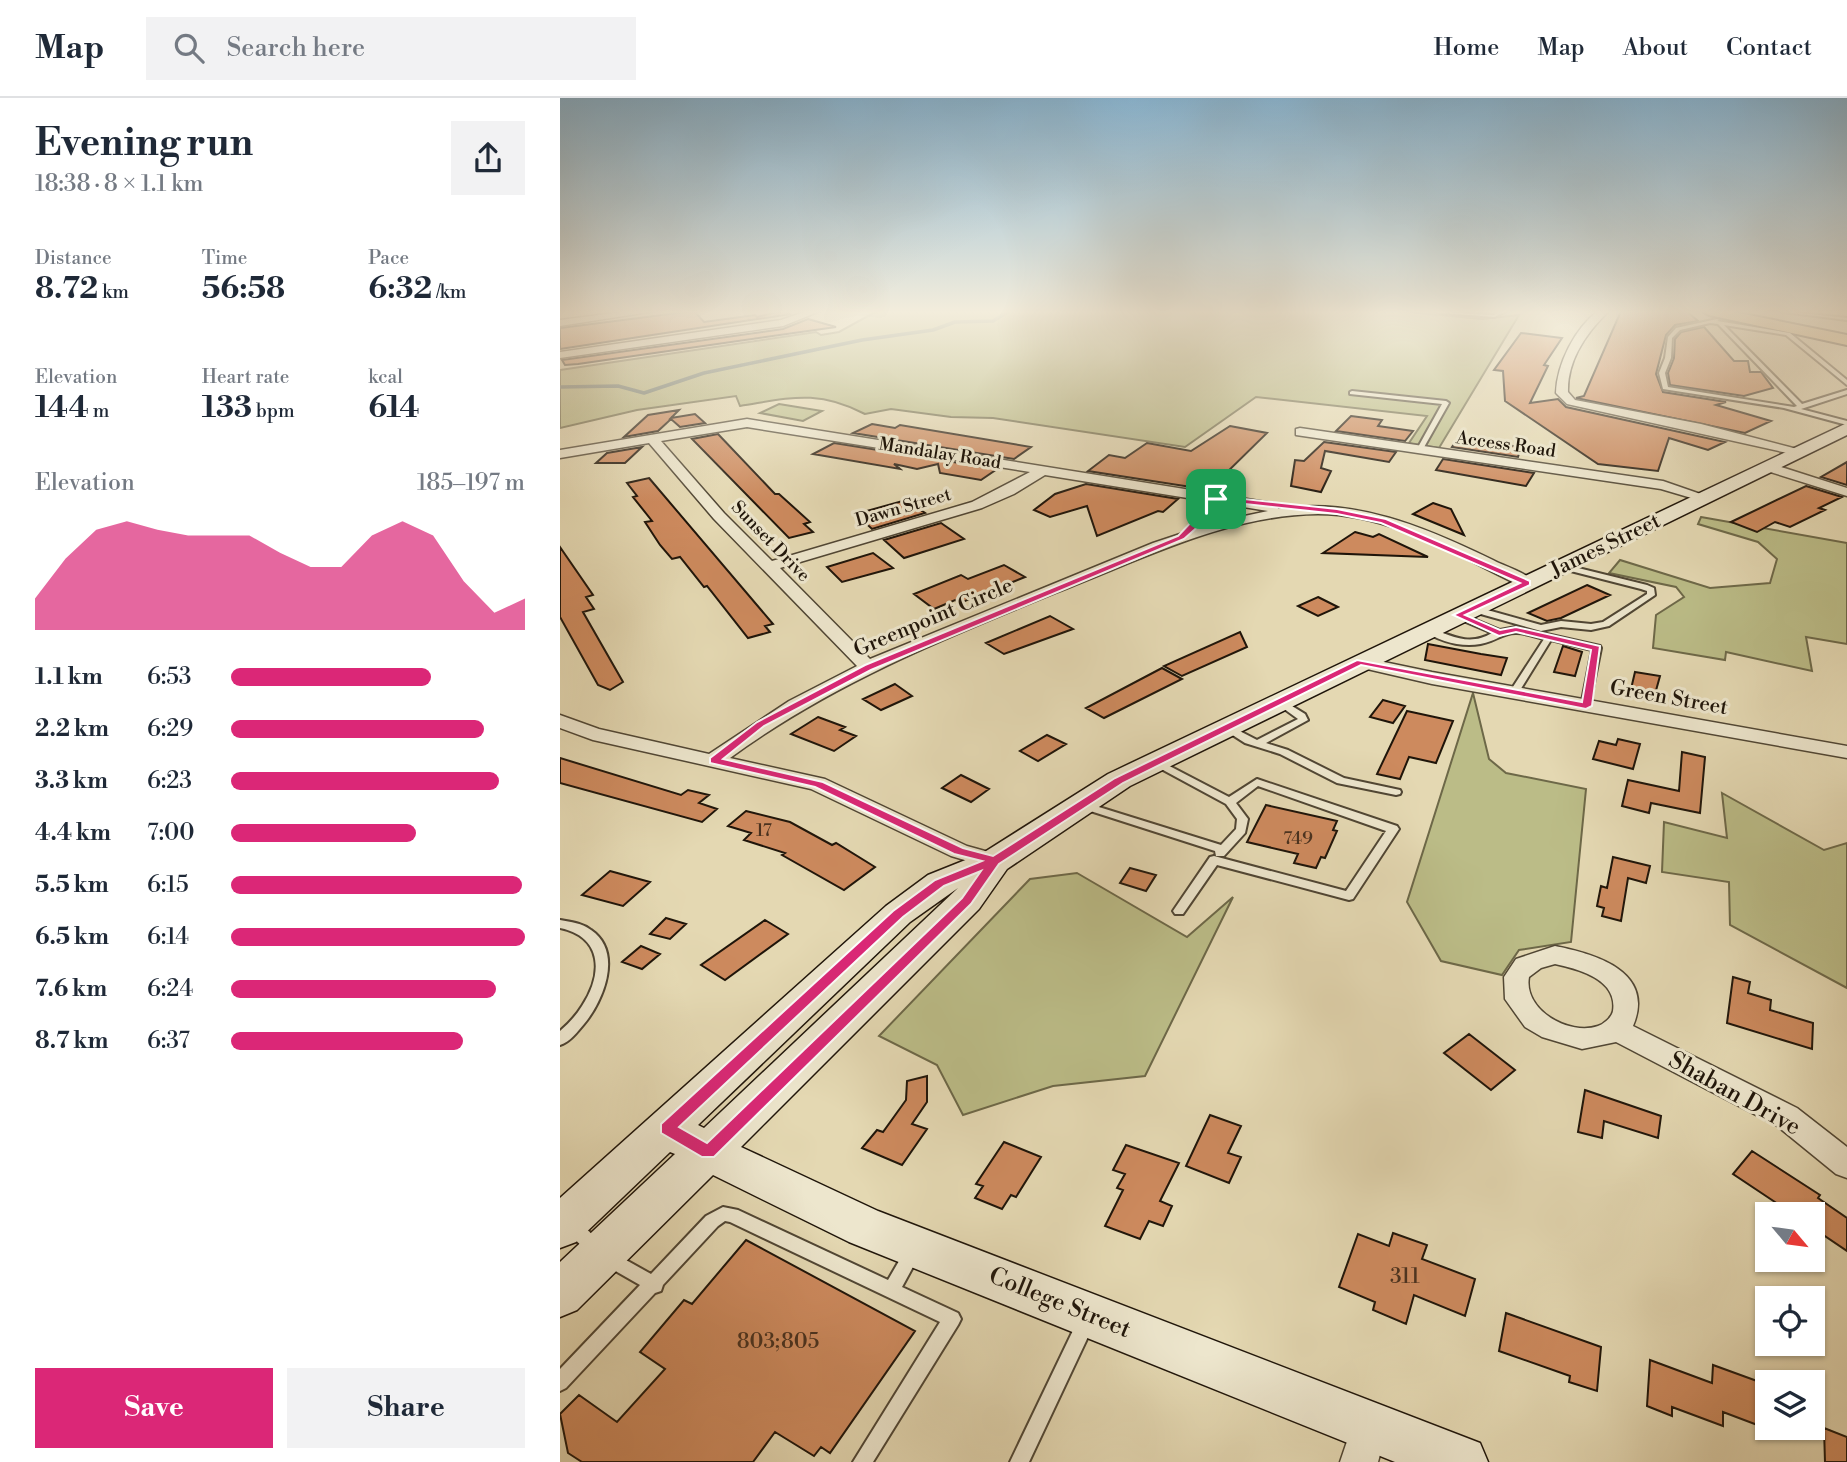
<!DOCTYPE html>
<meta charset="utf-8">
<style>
body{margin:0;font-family:"Libre Bodoni",serif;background:#f2f2f3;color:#1f2937;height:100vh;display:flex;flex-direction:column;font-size:26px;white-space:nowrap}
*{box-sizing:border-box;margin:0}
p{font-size:23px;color:#747a83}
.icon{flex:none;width:38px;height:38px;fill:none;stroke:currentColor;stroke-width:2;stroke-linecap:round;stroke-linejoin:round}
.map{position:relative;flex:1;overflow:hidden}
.panel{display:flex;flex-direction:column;background:#fff;width:560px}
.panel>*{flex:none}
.needle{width:46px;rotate:119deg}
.buttons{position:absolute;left:1195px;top:1104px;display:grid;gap:14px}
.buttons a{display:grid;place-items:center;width:70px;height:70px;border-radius:0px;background:#fff;box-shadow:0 2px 5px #0004;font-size:35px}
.pin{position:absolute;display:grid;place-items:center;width:60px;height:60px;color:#fff;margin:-30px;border-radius:14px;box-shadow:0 4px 10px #0006}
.round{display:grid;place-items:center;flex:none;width:74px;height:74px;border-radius:0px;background:#f2f2f3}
.overview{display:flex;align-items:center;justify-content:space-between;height:119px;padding:0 35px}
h1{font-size:38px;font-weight:700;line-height:52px}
.figures{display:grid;grid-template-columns:repeat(3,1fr);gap:10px;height:119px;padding:7px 35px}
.figures div{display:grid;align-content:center}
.figures b{font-size:30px;font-weight:700}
.figures small{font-size:19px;font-weight:400}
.figures p{font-size:19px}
.chart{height:196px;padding:14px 35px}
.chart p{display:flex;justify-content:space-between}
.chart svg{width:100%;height:126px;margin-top:7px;fill:#db2777;opacity:.7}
.cta{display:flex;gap:14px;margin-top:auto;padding:14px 35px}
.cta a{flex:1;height:80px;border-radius:0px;background:#db2777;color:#fff;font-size:28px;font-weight:700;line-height:80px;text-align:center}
.cta a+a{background:#f2f2f3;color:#1f2937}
ul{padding:0 35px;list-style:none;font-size:23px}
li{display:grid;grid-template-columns:112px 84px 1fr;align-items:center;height:52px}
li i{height:18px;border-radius:9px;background:#db2777}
header{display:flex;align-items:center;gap:42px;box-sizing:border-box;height:98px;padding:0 35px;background:#fff;border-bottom:2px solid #e0e1e3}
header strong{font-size:33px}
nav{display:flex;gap:38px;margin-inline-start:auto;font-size:24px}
.search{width:490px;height:63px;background:#f2f2f3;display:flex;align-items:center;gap:18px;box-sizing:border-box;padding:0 24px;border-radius:0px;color:#747a83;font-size:26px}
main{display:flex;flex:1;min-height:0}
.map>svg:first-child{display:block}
.green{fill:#bbbc87;stroke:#6d6848;stroke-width:2}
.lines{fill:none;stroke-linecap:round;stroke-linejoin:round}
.stream{stroke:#687771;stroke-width:3.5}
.building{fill:#cd8a5e;stroke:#1f150a;stroke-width:2}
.lane-casing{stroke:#504634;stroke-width:4}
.street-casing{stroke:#504634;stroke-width:3}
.secondary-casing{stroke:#1f150a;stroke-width:3}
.primary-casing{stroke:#1f150a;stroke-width:4}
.lane{fill:#ede6cd;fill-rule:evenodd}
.street{fill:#ede6cd;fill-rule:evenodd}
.secondary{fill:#ede6cd;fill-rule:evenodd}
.primary{fill:#e2bc79;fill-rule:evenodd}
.route{fill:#db2777;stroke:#fff;stroke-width:2;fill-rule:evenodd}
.labels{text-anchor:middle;stroke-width:6;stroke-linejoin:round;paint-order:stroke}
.far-street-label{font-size:18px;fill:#1f150a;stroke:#ede6cd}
.number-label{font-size:18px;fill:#4a321f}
.street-label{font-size:21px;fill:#1f150a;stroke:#ede6cd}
.near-number-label{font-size:21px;fill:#4a321f}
.near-street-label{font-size:24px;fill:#1f150a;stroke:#ede6cd}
</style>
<header>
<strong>Map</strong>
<div class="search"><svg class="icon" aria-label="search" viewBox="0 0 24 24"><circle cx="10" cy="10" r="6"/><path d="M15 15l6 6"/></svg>Search here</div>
<nav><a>Home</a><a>Map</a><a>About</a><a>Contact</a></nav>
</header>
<main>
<section class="panel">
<div class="overview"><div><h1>Evening run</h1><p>18:38 · 8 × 1.1 km</p></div><a class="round"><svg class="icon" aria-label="share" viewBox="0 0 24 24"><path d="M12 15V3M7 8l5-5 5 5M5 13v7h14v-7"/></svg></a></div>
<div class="figures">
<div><p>Distance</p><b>8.72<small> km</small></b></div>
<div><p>Time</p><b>56:58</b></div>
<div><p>Pace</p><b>6:32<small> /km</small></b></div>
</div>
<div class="figures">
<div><p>Elevation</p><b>144<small> m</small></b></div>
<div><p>Heart rate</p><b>133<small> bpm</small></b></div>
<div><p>kcal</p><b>614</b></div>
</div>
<div class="chart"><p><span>Elevation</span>185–197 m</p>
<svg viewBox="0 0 160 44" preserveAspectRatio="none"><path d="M0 44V33L10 19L20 9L30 6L40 9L50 11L60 11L70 11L80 17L90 22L100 22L110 11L120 6L130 11L140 27L150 38L160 33V44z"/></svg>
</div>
<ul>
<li><b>1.1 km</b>6:53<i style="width:68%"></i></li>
<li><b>2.2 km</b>6:29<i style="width:86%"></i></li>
<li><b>3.3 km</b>6:23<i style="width:91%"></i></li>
<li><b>4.4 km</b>7:00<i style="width:63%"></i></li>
<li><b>5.5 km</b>6:15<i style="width:99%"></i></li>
<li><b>6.5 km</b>6:14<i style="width:100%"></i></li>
<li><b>7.6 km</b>6:24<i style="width:90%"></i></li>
<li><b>8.7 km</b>6:37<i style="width:79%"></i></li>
</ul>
<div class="cta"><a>Save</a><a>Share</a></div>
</section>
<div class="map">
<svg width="1287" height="1364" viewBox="0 0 1287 1364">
<rect width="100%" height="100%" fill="#e4d8b2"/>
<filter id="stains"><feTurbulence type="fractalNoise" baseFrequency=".00286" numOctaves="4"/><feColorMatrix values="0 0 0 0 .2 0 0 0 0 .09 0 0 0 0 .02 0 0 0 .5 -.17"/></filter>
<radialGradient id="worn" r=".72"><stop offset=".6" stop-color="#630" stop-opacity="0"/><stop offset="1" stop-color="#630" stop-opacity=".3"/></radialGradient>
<path class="green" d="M317,213H840L922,221L959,217L879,350L849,345L867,318L696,299L625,349L433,320L391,319L331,311L305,316C257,291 231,300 180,308L176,298L77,312L0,330V272L256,234L261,237L279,234Z
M219,306L262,313L243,323L200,315Z
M1141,419L1287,445V546L1246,539L1252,573L1166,554L1165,562L1093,550L1096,517L1124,499L1116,489L1049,475L1060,462L1150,490L1210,485L1217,461L1198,444L1138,426Z
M913,595L929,661L946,675L1026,691L1011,844L959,852L942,877L881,863L847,804Z
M1162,695L1264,752L1287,745V890L1170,827L1169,784L1102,774L1104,724L1167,740Z
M517,775L627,839L673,799L585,978L493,988L403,1017L377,967L319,938L470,781Z"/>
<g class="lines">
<path class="stream" d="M0,289L58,288L84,295L144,275L302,242L373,232L395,224L433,223L449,213"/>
</g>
<path class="building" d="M221,213L231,216L0,251V230L126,214H135L144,224L195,217L197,219Z
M1061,213H1126L1138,223L1115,227L1106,237L1096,276L1103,294L1166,304L1156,307L1211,323L1185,335L1016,300L1024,298Z
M248,221L276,229L18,266L5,267L2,262L223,231Z
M1144,229L1174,263H1188L1190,274H1201L1213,290L1184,298L1110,287L1108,275L1114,260L1115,241L1121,234Z
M961,235L1002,240L984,267L988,268L970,305L998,301L1006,309L1165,344L1148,352L1109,340L1098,373L1038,366L945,303L943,273L934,272Z
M119,312L111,320L135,316L145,325L120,329L111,321L98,333L64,339L88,317Z
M791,318L822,322L818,328L853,333L845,343L776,333Z
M312,326L335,330L340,327L471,349L454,361L293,335Z
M670,328L707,335L656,385H637L631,389L528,373L549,357L565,360L587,345L631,353Z
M158,336L215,396H219L250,424L244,426L253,434L229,440L132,341Z
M898,340L961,349L958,359L892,349Z
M764,344L836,354L829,364L765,353L761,370L771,373L761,394L731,388L735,362L744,363Z
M274,345L437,371L421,382L380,375L378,366L357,371L334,366L340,371L253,356Z
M82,349L65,365H36L47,355Z
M883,361L974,375L966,388L876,372Z
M1287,364V387L1261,379Z
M89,380L213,526L205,528L210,534L188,540L147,488L144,489L120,459L112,461L100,447L85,424L92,423L73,399L77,398L67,385Z
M526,386L618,401L603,414L598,413L537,438L527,408L490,419L474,412L495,396Z
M1246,388L1282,399L1259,410L1265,412L1230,429L1215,424L1197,434L1171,424Z
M346,402L365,415L312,431L296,416Z
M873,405L891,411L904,437L853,416Z
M381,425L404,441L344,460L324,442Z
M795,434L813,439L819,436L868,459L763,455Z
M0,449L33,497L26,499L34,511L23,514L63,584L50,592L38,587L0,519Z
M313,455L333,470L282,484L267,469Z
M444,467L465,479L400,505L395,502L374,511L354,496L401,477L408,481Z
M1027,487L1050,497L1001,520L987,523L968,515Z
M758,499L778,509L758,518L738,508Z
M490,518L513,531L444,556L426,545Z
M680,534L687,549L622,578L604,568Z
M868,546L921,556L947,560L941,577L865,562Z
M1003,548L1022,554L1015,578L994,574Z
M602,570L622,581L544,620L526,610Z
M1075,574L1100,578L1095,596L1071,591Z
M335,586L352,598L321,612L303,601Z
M823,602L845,608L833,625L810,619Z
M847,613L893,623L876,665L849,659L840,681L817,676Z
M258,619L285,629L280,632L296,638L274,653L231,636Z
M487,637L506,646L478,663L460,653Z
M1058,641L1080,646L1073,671L1033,661L1039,643L1056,647Z
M1122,654L1145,659L1140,715L1091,705L1089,715L1062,708L1068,682L1119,693Z
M0,660L121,697L128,692L149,697L139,705L157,711L142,724L0,685Z
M401,677L429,691L411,704L382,690Z
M706,707L777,723L773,732L777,733L765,760L761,759L756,770L734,765L738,756L687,744Z
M186,713L230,724L272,747L276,745L315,769L284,792L222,757L225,755L184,742L191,735L168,728Z
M1053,759L1090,768L1086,785L1068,780L1061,823L1042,818L1044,810L1037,808L1041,788L1047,790Z
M570,770L596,777L586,793L560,785Z
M50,773L90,784L63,808L22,797Z
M106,820L126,826L110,841L90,836Z
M205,822L228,836L165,882L141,867Z
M81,848L100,856L82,871L62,864Z
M1173,879L1190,884L1188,895L1211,902L1210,912L1253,925L1252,951L1167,925Z
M909,936L955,972L931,992L884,955Z
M367,978V1004L352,1026L367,1031L342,1067L302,1050L317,1032L323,1034L346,1002L347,983Z
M1025,992L1101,1018L1098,1040L1044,1023L1042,1040L1018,1034Z
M650,1017L681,1028L668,1055L681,1059L669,1085L626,1068Z
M444,1044L481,1059L456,1099L451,1097L442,1111L415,1100L423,1088L416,1086Z
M566,1047L619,1065L600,1103L612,1108L603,1128L589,1123L580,1141L545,1128L563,1092L557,1090L565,1076L553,1072Z
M1192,1053L1260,1097L1258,1100L1287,1120V1153L1253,1130V1116H1233L1173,1076Z
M833,1135L867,1147L862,1161L915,1181L905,1218L854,1197L846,1226L813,1212L815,1204L779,1189L798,1136L829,1148Z
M186,1142L355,1233L270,1355L261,1349L254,1358L215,1334L193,1364H22L8,1355L0,1316L19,1297L57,1324L105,1271L80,1254L124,1202L132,1206Z
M946,1215L1041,1249L1037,1293L1009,1284L1010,1278L939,1253Z
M1090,1262L1152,1285L1153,1267L1208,1287V1331L1163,1314V1328L1112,1309V1318L1087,1308Z
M1264,1330L1287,1339V1364H1265Z"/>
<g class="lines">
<defs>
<path id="lane" d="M867,213L934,217L941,213H946L935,219L869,214Z
M1222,213L1287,220V222L1224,214Z
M1157,221L1159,222L1157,223L1230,235L1287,282V287L1226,237L1164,227L1242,306L1287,292V296L1241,311L1287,323V327L1224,310L1103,291L1099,275L1105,260L1108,239L1116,230ZM1150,225L1158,226L1237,308L1234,309L1108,289L1105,275L1111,260L1112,240L1120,232Z
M792,293L886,303L889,305L863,351L860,353L857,351L882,306L790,296V294Z
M999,466H1002L1087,487L1094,490L1095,497L1049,528L1031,532L1001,529L981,533L910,513L909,511L913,508L981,527L1001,523L1031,526L1043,524L1087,496V493L1081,491L999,470Z
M897,514L940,532L956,529L1040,548L1041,550L1029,610H1023L1021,608L1032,552L991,542L957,597H951L949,595L984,541C975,539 965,535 957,535C947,534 939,540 931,543C909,552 881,545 863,532L867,529C890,537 909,549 932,535L894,519V515Z
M719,600L745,616L748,622L706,645L728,652L784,680L840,692L841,694L840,696L836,697L777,685L720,656L685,645L660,629L662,627H668L697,642L738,621L716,605L714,603Z
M596,661L669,699L697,681L837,728L839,731L793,801L789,802L657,767L623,816H615L613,813L615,810L650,759L654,758L786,793L826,733L698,688L676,705L688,721L685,735L664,758H656L655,753L518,709L517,707L522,704L526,705L661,747L676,731L677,721L666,706L592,666L591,664L592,662Z
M0,822C11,824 22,825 31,832C63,854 44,902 24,926C18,933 10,944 0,947V933C8,926 16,918 22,908C43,876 43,839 0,830Z
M0,1105L6,1107L13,1118L42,1146L44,1151L42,1156L36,1159L30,1156L1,1128Z
M163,1109L178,1112L328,1182L346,1151L352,1148L358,1151L360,1156L342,1189L398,1215L401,1221L398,1227L313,1364H293L380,1224L170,1124L165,1123L158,1128L103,1187L101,1193L95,1195L6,1290L0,1293V1271L80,1187L45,1167L43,1162L45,1157L51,1154L57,1157L91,1176L146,1118Z
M525,1217L531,1220L534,1226L469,1364H450L519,1220Z"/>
<path id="street" d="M70,213H95L0,228V222Z
M247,213H260L223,228L0,260V254L221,222Z
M1038,213H1049C1027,234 1007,262 1008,294L1015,302L1141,326L1241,352V358L1007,306L996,295C997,266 1015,230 1038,213Z
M187,321L712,405L717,406L718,411C795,399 865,429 933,462C946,469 966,474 975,485L967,490L961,488C898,458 831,416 758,416C672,417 593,456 515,487C395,536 275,583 170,660L265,681L407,748L443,758L447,763L443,768L435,771L391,758L251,691L33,642L0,630V617L39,631L149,656L229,603L297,568L154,421L89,345L0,360V352ZM187,329L470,374L412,404L212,463L164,415L101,343ZM485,377L708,413L656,424L593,445L310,561L220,470L422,410L454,396Z
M740,330L1103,383L1152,400L1145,404L1101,391L736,337V331Z
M1209,365L1287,390V398L1204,372V366Z
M800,559L872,574L1287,648V660L872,586L794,568L791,564Z
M995,848C1035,856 1096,873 1073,928L1237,1010L1287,1049V1080L1276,1076L1217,1028L1056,944L1022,951L982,939L965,929L945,901L944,879L956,861ZM995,866C1018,871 1058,881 1053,913C1052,919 1044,926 1038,928C1009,938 963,912 969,879L981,870Z
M810,1309L823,1314L828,1327L818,1364H780L797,1314Z"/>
<path id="secondary" d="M1287,325V337L570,688L447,771L419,811L181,1049L318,1113L920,1345L928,1364H835L289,1144L153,1077L17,1212L0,1219V1164L115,1056L110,1054L16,1144L0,1150V1100L326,808L368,777L423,755L548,676ZM398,790L144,1030L138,1027L350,824Z"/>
<path id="primary" d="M1142,213H1169L1287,237V247L1149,217Z"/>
</defs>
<use href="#lane" class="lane-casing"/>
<use href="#street" class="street-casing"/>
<use href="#secondary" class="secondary-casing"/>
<use href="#primary" class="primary-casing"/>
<use href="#lane" class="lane"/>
<use href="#street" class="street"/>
<use href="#secondary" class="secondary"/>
<use href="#primary" class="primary"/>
</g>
<linearGradient id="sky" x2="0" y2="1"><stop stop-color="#88b6d4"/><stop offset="0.53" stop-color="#f3eddc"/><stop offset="1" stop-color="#f3eddc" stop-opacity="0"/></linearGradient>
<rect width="1287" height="404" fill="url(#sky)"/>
<path class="route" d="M656,398L777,411L826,421L970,483V487L905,517L940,532L956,529L1040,548L1032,608L1026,611L801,567L563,685L439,766L411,806L154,1059H142L101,1035V1026L333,813L375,782L422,763L394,756L255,689L150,665V660L197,624L305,567L618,438ZM658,403L777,416L821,425L960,485L893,517L939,538L956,534L1031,552L1022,604L797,562L555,680L433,758L403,750L263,684L163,661L204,628L311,572L624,441L641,426ZM421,773L402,800L147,1045L119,1029L343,819L384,788Z"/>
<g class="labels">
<g class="far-street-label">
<text transform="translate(946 346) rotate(8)" y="6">Access Road</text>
<text transform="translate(380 355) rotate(9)" y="6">Mandalay Road</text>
<text transform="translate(343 409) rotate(-16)" y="6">Dawn Street</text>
<text transform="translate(211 443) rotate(46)" y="6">Sunset Drive</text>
</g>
<g class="number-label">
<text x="204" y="738">17</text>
<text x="738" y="746">749</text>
</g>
<g class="street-label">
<text transform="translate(1045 447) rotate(-26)" y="7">James Street</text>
<text transform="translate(373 519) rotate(-23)" y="7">Greenpoint Circle</text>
<text transform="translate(1109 599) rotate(10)" y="7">Green Street</text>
</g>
<g class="near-number-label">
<text x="845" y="1185">311</text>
<text x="218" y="1250">803;805</text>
</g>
<g class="near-street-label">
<text transform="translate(1175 995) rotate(29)" y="8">Shaban Drive</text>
<text transform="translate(500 1204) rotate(22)" y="8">College Street</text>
</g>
</g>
<rect width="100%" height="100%" filter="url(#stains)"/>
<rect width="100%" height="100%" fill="url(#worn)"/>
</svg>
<div class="buttons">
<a><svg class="needle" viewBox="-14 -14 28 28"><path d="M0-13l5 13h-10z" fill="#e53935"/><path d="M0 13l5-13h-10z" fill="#747a83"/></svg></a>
<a><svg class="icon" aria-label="locate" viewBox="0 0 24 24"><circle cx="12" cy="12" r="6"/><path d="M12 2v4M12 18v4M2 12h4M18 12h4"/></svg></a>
<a><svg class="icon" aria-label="layers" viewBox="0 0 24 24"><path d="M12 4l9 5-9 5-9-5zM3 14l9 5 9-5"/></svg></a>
</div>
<div class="pin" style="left:656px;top:401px;background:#1e9e55"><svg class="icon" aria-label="arrive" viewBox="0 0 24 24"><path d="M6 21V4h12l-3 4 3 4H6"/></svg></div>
</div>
</main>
